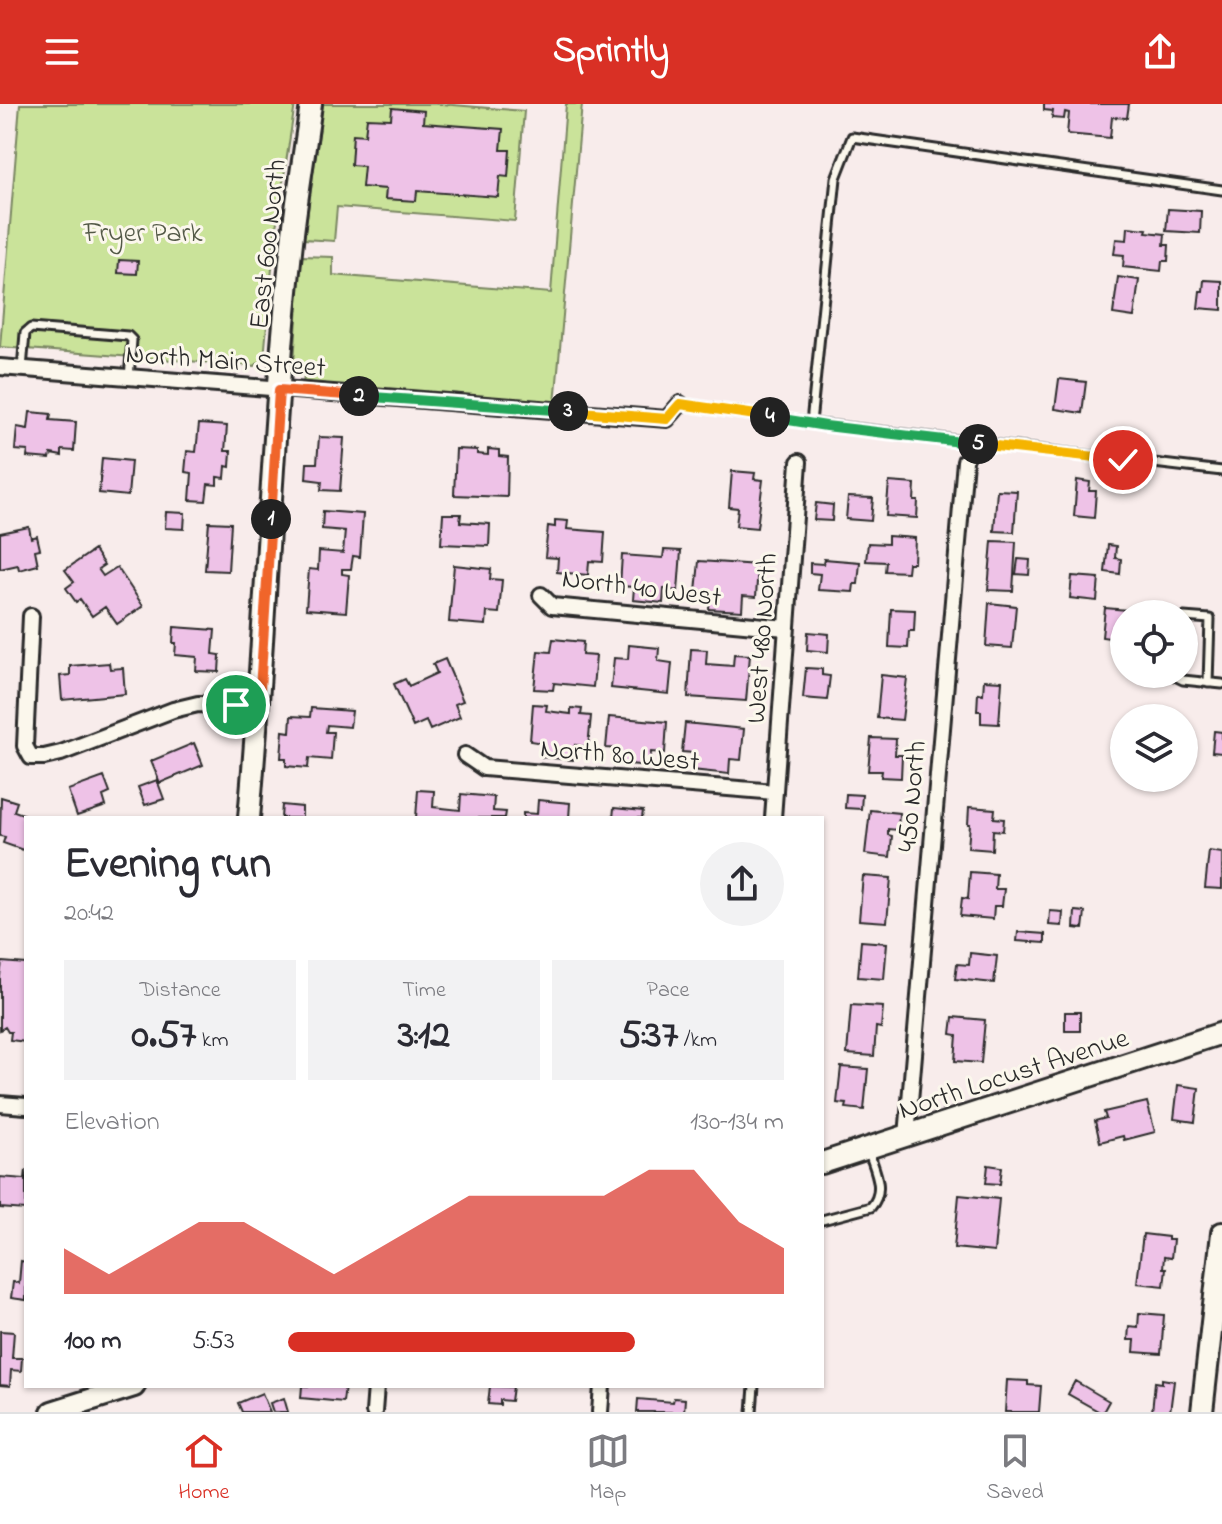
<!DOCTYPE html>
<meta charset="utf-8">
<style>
body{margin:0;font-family:"Indie Flower",sans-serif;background:#f2f2f3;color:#2b2b33;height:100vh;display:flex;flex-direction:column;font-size:30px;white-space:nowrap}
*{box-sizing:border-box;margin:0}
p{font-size:26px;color:#7c7c81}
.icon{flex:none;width:44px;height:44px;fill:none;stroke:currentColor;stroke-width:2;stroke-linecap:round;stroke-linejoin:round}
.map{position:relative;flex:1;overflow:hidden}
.side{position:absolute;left:24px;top:712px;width:800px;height:572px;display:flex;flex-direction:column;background:#fff;border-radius:0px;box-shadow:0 2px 6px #0004}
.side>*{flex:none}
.tools{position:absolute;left:1110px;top:496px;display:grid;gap:16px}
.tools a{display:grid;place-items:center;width:88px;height:88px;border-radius:50%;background:#fff;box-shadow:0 2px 6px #0004;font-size:40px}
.pin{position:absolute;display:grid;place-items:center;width:68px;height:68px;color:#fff;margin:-34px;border:4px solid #fff;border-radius:50%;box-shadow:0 2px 8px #0007}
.km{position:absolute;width:40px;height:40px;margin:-20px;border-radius:50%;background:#222;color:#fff;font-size:22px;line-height:40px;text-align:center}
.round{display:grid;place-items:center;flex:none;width:84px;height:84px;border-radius:42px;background:#f2f2f3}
.head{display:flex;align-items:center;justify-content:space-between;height:136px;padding:0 40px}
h1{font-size:44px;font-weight:800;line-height:60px}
.stats{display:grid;grid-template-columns:repeat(3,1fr);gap:12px;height:136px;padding:8px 40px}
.stats div{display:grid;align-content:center;border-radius:0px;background:#f2f2f3;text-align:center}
.stats b{font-size:40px;font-weight:800}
.stats small{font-size:22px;font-weight:400}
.stats p{font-size:22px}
.chart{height:224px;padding:16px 40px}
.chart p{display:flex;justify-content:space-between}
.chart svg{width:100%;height:144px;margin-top:8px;fill:#d93025;opacity:.7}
ul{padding:0 40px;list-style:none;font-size:26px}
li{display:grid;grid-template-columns:128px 96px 1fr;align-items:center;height:60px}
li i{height:20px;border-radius:10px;background:#d93025}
header{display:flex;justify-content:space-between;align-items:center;height:104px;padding:0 40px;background:#d93025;color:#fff;font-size:36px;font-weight:800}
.tabs{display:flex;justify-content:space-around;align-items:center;height:112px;border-top:2px solid #e1e1e2;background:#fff;font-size:22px;color:#7c7c81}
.tabs a{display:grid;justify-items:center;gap:4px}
.tabs .current{color:#d93025}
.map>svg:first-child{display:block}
.green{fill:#cae39a;stroke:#7a8762;stroke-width:2}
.building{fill:#eec2e7;stroke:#2b2b2b;stroke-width:2}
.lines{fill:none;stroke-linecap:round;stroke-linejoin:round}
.lane-casing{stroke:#2b2b2b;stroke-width:13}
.street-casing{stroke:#2b2b2b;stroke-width:20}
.secondary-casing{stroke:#2b2b2b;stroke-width:26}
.lane{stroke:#fbf7ec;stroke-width:7}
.street{stroke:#fbf7ec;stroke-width:14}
.secondary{stroke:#fbf7ec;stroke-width:20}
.split-1-casing{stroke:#fff;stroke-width:16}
.split-2-casing{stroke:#fff;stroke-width:16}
.split-3-casing{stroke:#fff;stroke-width:16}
.split-4-casing{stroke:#fff;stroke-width:16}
.split-5-casing{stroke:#fff;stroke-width:16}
.split-6-casing{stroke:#fff;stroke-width:16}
.split-1{stroke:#f0652b;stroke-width:10}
.split-2{stroke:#f0652b;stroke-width:10}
.split-3{stroke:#22a559;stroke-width:10}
.split-4{stroke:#f5b400;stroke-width:10}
.split-5{stroke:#22a559;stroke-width:10}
.split-6{stroke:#f5b400;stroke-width:10}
.labels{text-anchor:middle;stroke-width:6;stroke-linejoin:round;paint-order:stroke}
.park-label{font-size:28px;fill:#535947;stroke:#fbf7ec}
.street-label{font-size:28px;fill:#2b2b2b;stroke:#fbf7ec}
</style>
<header><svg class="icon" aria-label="menu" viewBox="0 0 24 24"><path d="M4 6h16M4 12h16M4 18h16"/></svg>Sprintly<svg class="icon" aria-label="share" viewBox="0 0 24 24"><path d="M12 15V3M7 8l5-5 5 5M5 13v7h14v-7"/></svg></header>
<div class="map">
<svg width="1222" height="1308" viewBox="0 0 1222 1308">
<rect width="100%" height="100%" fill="#f8eceb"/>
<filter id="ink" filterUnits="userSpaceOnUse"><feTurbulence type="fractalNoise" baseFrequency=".0125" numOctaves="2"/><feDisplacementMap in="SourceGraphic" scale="16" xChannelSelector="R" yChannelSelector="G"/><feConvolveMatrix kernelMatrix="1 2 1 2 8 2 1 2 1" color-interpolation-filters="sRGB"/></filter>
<g filter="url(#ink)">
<path class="green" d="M20,0H295L275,130L264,255L254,262L0,243Z
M323,0H441L524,7L515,117L337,103L334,137L304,135Z
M566,0H582L555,300L303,282L304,270L297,267L294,259L301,152L333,153V171L551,189Z"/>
<path class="building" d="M1044,0H1129L1127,14L1112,13L1110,34L1067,30L1069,9L1065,8L1064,15L1052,14L1053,7L1044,6Z
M392,4L424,7L423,19L503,25L501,46H510L508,73L500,72L498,93L417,87L416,97L385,95L386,85L362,83L364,62L351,61L353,30L365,31L367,14L391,15Z
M1168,105L1201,107L1200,129L1166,127Z
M1128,123L1147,125L1146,128L1165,130L1164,141H1169L1168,157H1162L1161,167L1123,163L1124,151L1114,150L1116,135L1127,136Z
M119,156L138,157L137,170L118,169Z
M1118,173L1139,176L1134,213L1113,210Z
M1204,176L1222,177V206L1198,204L1200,187H1203Z
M1059,275L1086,278L1082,309L1055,305Z
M30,308L51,310L50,316L76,318L74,347L62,346V352L51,350L50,355L27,353L28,347L15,346L17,323L28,325Z
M199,320L227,322L225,347H231L230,363L226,362L225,374L217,373V381L208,380L206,397L190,396L192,369L185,368L187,347L196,348Z
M319,333L344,334L340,387L321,386L322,377L306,375L307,359H317Z
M456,345L477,346V350L488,351V345L499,346V352L508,353L507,393L454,391Z
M102,354L131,357L128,392L99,389Z
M732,367L755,369L754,375L763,376L757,424L736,422L738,404L729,403Z
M1077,376L1090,378L1089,387H1096L1094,414L1074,412Z
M889,378L915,380L914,397H918L917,414L886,412Z
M997,386L1017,387L1014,428L994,427Z
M848,393L873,394L871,417L846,415Z
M816,399L833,401L832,417L814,416Z
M323,407L363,410L360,453L353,452L351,465H342V470L349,471L346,508L306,505L309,465L318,466L319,447L343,449L345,427L322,425Z
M166,408L185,409L184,425L165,424Z
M443,410H461L460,418L490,420L489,442L441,440Z
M555,416L568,417L567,425L605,428L603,458L589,457L588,471L557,468L558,454L545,453L548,422L555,423Z
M209,418L231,419L228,467L205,466Z
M29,423L31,434L37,432L40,445L35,446L38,461L19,466L18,461L0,465V429Z
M888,432L915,434L914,459H908L907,468L885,467L886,458L866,457L868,439L888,440Z
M992,437L1016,438L1013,487L988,486Z
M1108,441L1116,442L1115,454L1121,455L1120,470L1105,468Z
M94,446L104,461L98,465L103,472L117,463L143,502L117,520L105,503L92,512L80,495L76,498L66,484L74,478L65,466Z
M664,446L681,447L678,487L664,485L663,499L633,496L634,483L620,482L622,451L663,454Z
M824,455L860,458L858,480H854L853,488L818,486L820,470L810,469V459L823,460Z
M1018,455L1030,456L1029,471L1016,470Z
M699,457L758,461L756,493L743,492L742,507L709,505L710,489L696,488Z
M454,461L491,465L490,475L502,476L499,509L487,508L486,521L449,518Z
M1072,472L1099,474L1097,497L1070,494Z
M989,499L1016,502L1012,544L986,542Z
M1105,504L1127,506V510H1124V536L1102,533Z
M891,505L915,506L914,527H909L908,544L889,543Z
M174,523L215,526L213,550L220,551L219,568L196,567L197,553L175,551L176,539H173Z
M808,528L829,530L828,548L807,546Z
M553,535L583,538L582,551L596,552L593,583L554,579L553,586L534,585L538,547L551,548Z
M629,541L659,544L658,557L672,559L669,590L611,584L614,554L628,555Z
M691,545L707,546L706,560L733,562L734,550L750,551L746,597L688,593Z
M445,555L463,597L455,600L460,613L430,626L426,617L413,623L394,580L405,575L409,582L437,569L433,560Z
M109,559L110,565L123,564L125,590L62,596L60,572L70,571V562Z
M806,564L822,565V571L830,572L827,596L803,594Z
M881,571L907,574L902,616L877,614Z
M984,576L1002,577L999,620L981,619V607H977L978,589L983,590Z
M533,600L547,601L546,607L571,610V604L582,605L581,611L591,612L588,643L575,641L573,656L542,653L543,639L530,637Z
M311,604L352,607L350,623L327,621L326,628H333L331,656L309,654L308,664L286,662V654H281L283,627L290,628L291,612L310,613Z
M609,613L667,618L665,649L651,648L650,662L618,659L619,645L606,644Z
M685,619L744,625L741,656L730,655L729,670L692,666L694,649L682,648Z
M1214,627L1222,628V649L1212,648Z
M871,634L896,635L895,651H902L901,674L881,673L882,667H868Z
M194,639L203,661L160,679L151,657Z
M104,673L110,689L103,692L106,702L77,712L68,686Z
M157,676L164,695L145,701L138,683Z
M418,686L434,687L433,703L460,706L461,690L494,693L493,707L506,708L505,714H416Z
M846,690L862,691L861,705L845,704Z
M1,693L17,698L14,707L34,714H26V747L3,739L5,733L0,732Z
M538,696L570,699L569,714H523V709L537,710Z
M282,701L302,703V714H281Z
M969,703L995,705L994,714L1004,715L1003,727L993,726L992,746L968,744L970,720H968Z
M614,704L643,707L642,714H613Z
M870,706L899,709L898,726L888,725V731L892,732L890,753L865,750Z
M1209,747L1222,749V785L1205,784Z
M970,768L996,770L995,785H1004L1002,802H994L993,815L960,812L962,794L968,795Z
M863,772L891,774L887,818L859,816Z
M1050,807L1063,808L1062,822L1049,821Z
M1075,807L1085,808L1083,825L1074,824Z
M1018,828L1045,830V839L1017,837Z
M861,837L887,839L884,875L858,873Z
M970,849L997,852L994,879L955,875L957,860L969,861Z
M2,858L26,860V938L10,936L11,928H8L5,923L0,926V872Z
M851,901L883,903L881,924L876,923L874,952L847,950Z
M1065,908H1080V927H1065Z
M953,913L985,916L981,959L955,957L957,931L951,930Z
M841,963L868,965L864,1006L846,1004L847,1000L837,999Z
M1178,981L1199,984L1195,1018L1174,1015Z
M1147,998L1155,1028L1124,1036L1123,1032L1100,1038L1095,1017L1106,1014L1104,1008Z
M988,1061L1002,1063L1000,1080L986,1079Z
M26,1066V1106L0,1104V1073L25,1075Z
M959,1091L999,1095L994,1148L954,1144Z
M1143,1130L1168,1133V1136H1173L1171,1154L1164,1153L1163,1164H1166L1164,1182L1137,1179Z
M21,1157L26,1158V1196L11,1194L13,1178L19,1179Z
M1139,1209L1164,1211L1161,1250L1134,1248L1135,1236H1128L1129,1222L1138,1223Z
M0,1227L14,1228L12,1254H22L21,1267L11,1266L10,1282L0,1281Z
M1162,1275L1174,1277L1170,1308H1152L1155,1278L1162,1279Z
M1007,1276L1028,1277V1281L1041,1282L1039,1308H1005Z
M1075,1277L1109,1297L1103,1308H1100L1068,1290Z
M302,1282H345L343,1298L301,1294Z
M490,1282L513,1283L511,1297L500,1296V1301L488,1300Z
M262,1289L270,1308H242L238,1299Z
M284,1294L288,1308H273L270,1299Z
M674,1294L685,1295L684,1308H637L638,1295L673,1298Z"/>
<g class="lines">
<defs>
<path id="lane" d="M1222,86L852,33L836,74L811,319L1222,367
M22,265L25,229L31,224L128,232L132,236L129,274
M680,300L811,319
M1184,513L1210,515L1208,579
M1171,570L1183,576L1222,580
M822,1116L871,1103C886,1086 875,1067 869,1048
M752,1308L754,1282"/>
<path id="street" d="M0,263L667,315L680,300
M541,491L552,502L786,524
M31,512L25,642L31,653H44L61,649L173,606L198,600L259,601
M465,651L484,664L775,688
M773,714L799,358
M0,1000L26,1002
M907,1032L965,357
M374,1308L376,1282
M600,1308L602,1282"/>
<path id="secondary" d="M249,714C266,522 271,330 292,138C297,92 305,46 311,0
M822,1059L1222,929
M52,1308L134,1282
M1202,1308L1222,1129"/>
</defs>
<use href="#lane" class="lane-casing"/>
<use href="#street" class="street-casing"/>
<use href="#secondary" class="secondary-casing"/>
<use href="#lane" class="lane"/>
<use href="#street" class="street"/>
<use href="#secondary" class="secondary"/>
</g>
</g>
<g class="lines" filter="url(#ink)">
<defs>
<path id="split-1" d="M236,601H259L271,415"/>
<path id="split-2" d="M271,415L279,286L359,292"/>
<path id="split-3" d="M359,292L568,307"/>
<path id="split-4" d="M568,307L667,315L680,300L770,313"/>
<path id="split-5" d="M770,313L826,322L978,340"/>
<path id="split-6" d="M978,340L1123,356"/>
</defs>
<use href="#split-1" class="split-1-casing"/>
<use href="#split-2" class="split-2-casing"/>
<use href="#split-3" class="split-3-casing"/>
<use href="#split-4" class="split-4-casing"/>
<use href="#split-5" class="split-5-casing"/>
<use href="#split-6" class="split-6-casing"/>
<use href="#split-1" class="split-1"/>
<use href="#split-2" class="split-2"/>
<use href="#split-3" class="split-3"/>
<use href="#split-4" class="split-4"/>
<use href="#split-5" class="split-5"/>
<use href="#split-6" class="split-6"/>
</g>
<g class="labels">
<g class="park-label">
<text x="143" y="137">Fryer Park</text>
</g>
<g class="street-label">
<text transform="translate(266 140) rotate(-84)" y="10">East 600 North</text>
<text transform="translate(226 255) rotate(4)" y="10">North Main Street</text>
<text transform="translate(642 482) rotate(7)" y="10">North 40 West</text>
<text transform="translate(760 534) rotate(-86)" y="10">West 480 North</text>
<text transform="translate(620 649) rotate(5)" y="10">North 80 West</text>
<text transform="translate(910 692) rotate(-85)" y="10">450 North</text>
<text transform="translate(1013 968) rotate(-18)" y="10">North Locust Avenue</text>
</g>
</g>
</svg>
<div class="tools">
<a><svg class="icon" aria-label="locate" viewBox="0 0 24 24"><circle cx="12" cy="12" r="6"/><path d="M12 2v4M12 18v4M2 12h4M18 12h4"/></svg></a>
<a><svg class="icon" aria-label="layers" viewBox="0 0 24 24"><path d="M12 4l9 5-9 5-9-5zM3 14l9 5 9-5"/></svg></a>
</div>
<div class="pin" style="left:236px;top:601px;background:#1e9e55"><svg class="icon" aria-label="arrive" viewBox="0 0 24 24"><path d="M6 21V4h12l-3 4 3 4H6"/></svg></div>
<div class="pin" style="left:1123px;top:356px;background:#d93025"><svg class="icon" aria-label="check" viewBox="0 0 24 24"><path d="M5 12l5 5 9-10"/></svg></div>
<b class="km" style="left:271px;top:415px">1</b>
<b class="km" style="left:359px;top:292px">2</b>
<b class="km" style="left:568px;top:307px">3</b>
<b class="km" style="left:770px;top:313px">4</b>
<b class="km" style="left:978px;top:340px">5</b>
<section class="side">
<div class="head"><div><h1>Evening run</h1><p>20:42</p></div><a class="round"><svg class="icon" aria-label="share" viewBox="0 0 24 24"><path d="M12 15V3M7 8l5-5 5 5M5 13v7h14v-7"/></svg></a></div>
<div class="stats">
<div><p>Distance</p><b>0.57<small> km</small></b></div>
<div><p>Time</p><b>3:12</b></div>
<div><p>Pace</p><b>5:37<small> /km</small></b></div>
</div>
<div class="chart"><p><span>Elevation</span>130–134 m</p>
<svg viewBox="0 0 160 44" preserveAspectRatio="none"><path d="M0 44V30L10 38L20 30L30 22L40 22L50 30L60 38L70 30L80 22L90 14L100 14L110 14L120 14L130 6L140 6L150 22L160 30V44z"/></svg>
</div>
<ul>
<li><b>100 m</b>5:53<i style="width:70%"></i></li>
</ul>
</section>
</div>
<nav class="tabs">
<a class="current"><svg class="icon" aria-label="home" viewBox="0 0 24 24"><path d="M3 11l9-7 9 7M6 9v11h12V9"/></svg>Home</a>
<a><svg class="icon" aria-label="map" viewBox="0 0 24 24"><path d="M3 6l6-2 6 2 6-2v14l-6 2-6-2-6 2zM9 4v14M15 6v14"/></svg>Map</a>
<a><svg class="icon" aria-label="saved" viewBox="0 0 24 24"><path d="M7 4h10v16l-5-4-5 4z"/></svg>Saved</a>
</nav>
